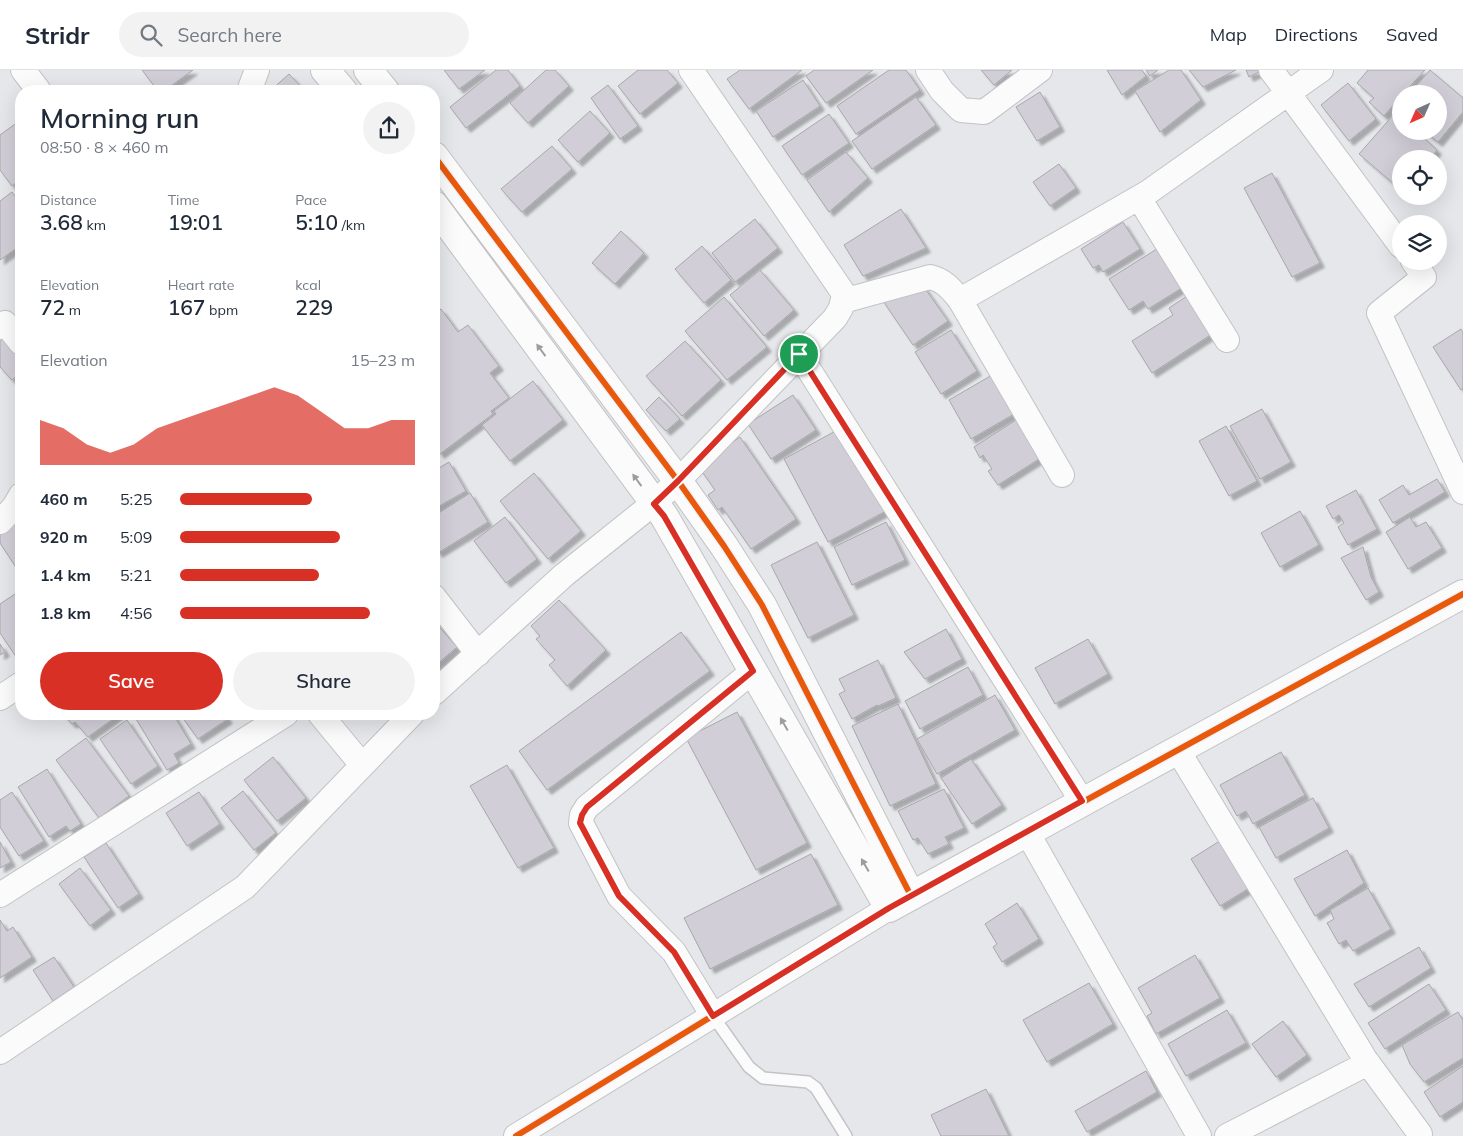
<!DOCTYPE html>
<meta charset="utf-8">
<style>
body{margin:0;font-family:Mulish,sans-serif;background:#f2f2f3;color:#1f2937;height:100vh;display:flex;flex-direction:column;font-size:19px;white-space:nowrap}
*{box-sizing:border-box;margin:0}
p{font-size:16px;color:#747a83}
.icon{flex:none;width:28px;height:28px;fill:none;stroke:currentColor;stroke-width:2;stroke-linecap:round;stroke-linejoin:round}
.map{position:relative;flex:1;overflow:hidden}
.sheet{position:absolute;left:15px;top:15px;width:425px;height:635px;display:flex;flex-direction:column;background:#fff;border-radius:20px;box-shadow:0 5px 20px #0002}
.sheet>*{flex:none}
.needle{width:32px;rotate:225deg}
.fabs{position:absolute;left:1392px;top:15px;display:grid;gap:10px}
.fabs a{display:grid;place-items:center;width:55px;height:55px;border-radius:50%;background:#fff;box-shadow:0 5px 20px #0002;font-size:25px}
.pin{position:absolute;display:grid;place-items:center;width:42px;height:42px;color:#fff;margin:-21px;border:2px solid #fff;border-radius:50%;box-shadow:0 1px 5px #0007}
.round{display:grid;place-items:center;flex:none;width:52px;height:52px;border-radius:26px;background:#f2f2f3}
.head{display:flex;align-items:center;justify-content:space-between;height:85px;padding:0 25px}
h1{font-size:28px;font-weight:600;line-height:38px}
.figures{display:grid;grid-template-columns:repeat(3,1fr);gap:8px;height:85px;padding:5px 25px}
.figures div{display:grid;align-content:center}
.figures b{font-size:21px;font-weight:600}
.figures small{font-size:14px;font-weight:400}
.figures p{font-size:14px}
.chart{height:140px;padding:10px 25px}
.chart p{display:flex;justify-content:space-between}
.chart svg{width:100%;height:90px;margin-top:5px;fill:#d93025;opacity:.7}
.action{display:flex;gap:10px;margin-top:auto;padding:10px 25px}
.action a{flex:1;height:58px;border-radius:30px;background:#d93025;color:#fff;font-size:20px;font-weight:600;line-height:58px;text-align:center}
.action a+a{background:#f2f2f3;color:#1f2937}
ul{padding:0 25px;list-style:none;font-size:16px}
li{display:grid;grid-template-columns:80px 60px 1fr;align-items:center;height:38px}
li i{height:12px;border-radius:6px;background:#d93025}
header{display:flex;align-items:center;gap:30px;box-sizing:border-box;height:70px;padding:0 25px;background:#fff;border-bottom:1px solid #e0e1e3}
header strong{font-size:24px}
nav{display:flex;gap:28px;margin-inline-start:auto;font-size:18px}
.search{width:350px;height:45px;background:#f2f2f3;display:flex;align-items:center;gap:12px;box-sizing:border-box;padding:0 18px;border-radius:28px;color:#747a83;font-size:19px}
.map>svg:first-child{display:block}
.building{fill:#d2ced8;stroke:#a7a8aa;filter:url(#shadow)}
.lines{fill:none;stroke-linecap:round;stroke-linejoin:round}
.lane-casing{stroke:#c2c3c5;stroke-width:14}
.street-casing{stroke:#c2c3c5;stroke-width:26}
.secondary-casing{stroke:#c2c3c5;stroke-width:30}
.lane{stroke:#fbfbfc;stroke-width:11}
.street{stroke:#fbfbfc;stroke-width:24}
.secondary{stroke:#fbfbfc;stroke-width:28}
.cycleway-casing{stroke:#f0f3f9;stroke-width:9}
.cycleway{stroke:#e8590c;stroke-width:6}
.oneway{fill:#9d9d9f}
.route-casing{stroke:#fff;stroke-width:10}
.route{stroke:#d93025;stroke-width:6}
</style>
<header>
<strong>Stridr</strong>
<div class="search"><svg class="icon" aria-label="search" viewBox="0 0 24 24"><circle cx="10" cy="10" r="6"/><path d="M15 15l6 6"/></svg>Search here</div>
<nav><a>Map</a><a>Directions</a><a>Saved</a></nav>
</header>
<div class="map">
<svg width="1463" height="1066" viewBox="0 0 1463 1066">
<defs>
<filter id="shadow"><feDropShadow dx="4.5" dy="4.5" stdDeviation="1" flood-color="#0004"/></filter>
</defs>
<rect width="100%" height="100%" fill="#e5e7ea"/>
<path class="building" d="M142,0H193L164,21H158Z
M444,0H485L459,19Z
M496,0H508L520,16L466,58L450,37Z
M546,0H555L569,16L528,53L510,33Z
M638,0H667L678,13L640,44L618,16Z
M740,0H802L749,39L727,9Z
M814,0H873L826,33L806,6Z
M889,0H906L920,20L856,64L837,36Z
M981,0H1012L994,15Z
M1107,0H1142L1146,6L1122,25Z
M1146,0H1158L1150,6Z
M1169,0H1181L1201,30L1160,62L1135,21Z
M1189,0H1236L1203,17Z
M1246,0H1263L1249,7Z
M1368,0H1425L1403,24H1401V26L1384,46L1369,32L1374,28L1357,13Z
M1430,0L1463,28V42L1438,72L1424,61H1439V24H1409Z
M289,4L305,21H270Z
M803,10L820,36L773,67L756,41Z
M1348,13L1376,49L1349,71L1321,35Z
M608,15L638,56L620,69L591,28Z
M1040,22L1060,57L1037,71L1016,37Z
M916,27L936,55L872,99L852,71Z
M590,41L610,63L578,92L558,70Z
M1395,43L1401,48V61H1416L1437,80L1430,89H1401V120L1359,84Z
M829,44L849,73L802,105L782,76Z
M18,52L21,57V109L12,116L0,100V65Z
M552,76L572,99L522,142L501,119Z
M846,82L868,108L829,142L807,110Z
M1059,94L1076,118L1050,136L1033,112Z
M1272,103L1320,193L1292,207L1244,118Z
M12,122L21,134V175L0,190V131Z
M901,139L926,178L863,206L844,175Z
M755,149L778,178L735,212L712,183Z
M1123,152L1140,179L1103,202L1099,195L1093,198L1081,179Z
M621,161L644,183L615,214L592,193Z
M702,176L731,210L704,233L675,199Z
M1160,177L1185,216L1148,239L1143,231L1129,240L1109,209Z
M760,200L794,240L764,266L730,225Z
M919,210L948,251L913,275L883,231Z
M1190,224L1215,262L1152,303L1132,271L1173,245L1169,238Z
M724,227L767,277L727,310L685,261Z
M441,239L458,262L468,255L499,296L490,303L509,328L491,341L493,344L440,384L434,376V245Z
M1461,259L1463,263V318L1461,320L1433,277Z
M951,260L977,301L941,324L915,282Z
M0,265L21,284V302L12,310L0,297Z
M685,271L721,310L682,346L646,306Z
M999,301L1021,340L971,369L949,330Z
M533,311L563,350L510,391L482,355L496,344L494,341Z
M793,325L816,360L771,389L748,354Z
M659,327L680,349L666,361L646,340Z
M1262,339L1291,392L1260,409L1230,356Z
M1022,346L1047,384L998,415L988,401L992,399L983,385L980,388L974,377Z
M1226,356L1257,411L1229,426L1199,371Z
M841,358L886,441L828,472L784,389Z
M740,367L796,449L751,479L722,437L718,440L708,425L715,420L698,396Z
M449,392L466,421L434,439V401Z
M534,403L581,461L548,489L500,431Z
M1437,409L1445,422L1393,453L1379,430L1403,415L1409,425Z
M1356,420L1377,459L1348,475L1338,457L1344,453L1339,445L1333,449L1326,436Z
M470,423L488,452L438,483L434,477V446Z
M1300,441L1319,475L1280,497L1261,463Z
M21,444V505L0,473V459Z
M505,447L537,489L506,513L474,471Z
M1410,447L1416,457L1426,452L1442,478L1408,499L1386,462Z
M886,452L905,490L852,515L834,477Z
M817,472L854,545L808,568L771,495Z
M1363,477L1371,507L1379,522L1366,530L1341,488Z
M18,522L21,527V594L0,563V534Z
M559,530L606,580L567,616L549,595L555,590L536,569L540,566L531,556Z
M434,551L457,577L434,597Z
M946,559L962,589L925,609L904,582Z
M681,562L710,601L547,720L519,681Z
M1088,569L1108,604L1055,634L1035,598Z
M0,574L5,582L0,585Z
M878,590L896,628L878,636L877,635L852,649L839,624L845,621L839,609Z
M968,597L983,625L920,659L905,631Z
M995,625L1015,660L937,704L917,669Z
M898,634L936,714L890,736L852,656Z
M737,642L807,773L756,800L686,668Z
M63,644H120L88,667L75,652L72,654Z
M133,644H173L191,674L174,684L179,693L167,700Z
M180,644H224L228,649L198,669Z
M127,650L158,696L131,714L100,669Z
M86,668L129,726L99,748L56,690Z
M1281,682L1305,725L1253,754L1246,741L1237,746L1220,715Z
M273,687L306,728L277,751L244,710Z
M971,689L1002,735L972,754L941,708Z
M507,695L554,778L518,798L470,716Z
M47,699L81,754L70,761L66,756L49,767L18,717Z
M944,719L964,758L945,767L949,774L928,784L918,768L913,770L898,741Z
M243,721L276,763L254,780L221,738Z
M12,722L44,771L19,786L0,757V730Z
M199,722L220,754L187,776L166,743Z
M1313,728L1329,758L1276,788L1259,757Z
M1226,767L1256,814L1220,836L1191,789Z
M0,772L11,792L0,798Z
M106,773L139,824L118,838L84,787Z
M1347,780L1364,813L1315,846L1294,809Z
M811,784L838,835L710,899L684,848Z
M80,798L111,840L90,856L59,814Z
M1368,818L1391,859L1353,881L1346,870L1339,874L1327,853L1334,849L1330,840Z
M1017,833L1039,869L1002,892L993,877L997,874L985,854Z
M0,850L7,861L13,857L32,887L0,908Z
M1419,877L1431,898L1369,937L1354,914Z
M1195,885L1220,928L1156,964L1147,946L1152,943L1138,918Z
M54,887L74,917L53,931L33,900Z
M1089,913L1113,954L1047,992L1023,950Z
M1429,914L1446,940L1385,979L1368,953Z
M1227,940L1246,973L1186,1006L1168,974Z
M1458,942L1463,950V988L1424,1012L1410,994L1402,975Z
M1283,951L1307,985L1276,1007L1252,974Z
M1463,996V1032L1440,1047L1424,1022Z
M1146,1001L1157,1022L1087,1062L1075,1041Z
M986,1019L1009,1066H941L931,1045Z"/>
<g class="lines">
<defs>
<path id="lane" d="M713,946L749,997L763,1008L808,1012L816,1018L846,1066"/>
<path id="street" d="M23,0L39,21
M928,0L942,21L961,40L984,42L1040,0
M1271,0L1401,176
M249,21L257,0
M1139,128L1227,270
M1413,191L1424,207L1379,243L1463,422
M960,230L1147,123L1321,0
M843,231L930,207C944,210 951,219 960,230L1062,405
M0,257L5,253L21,273
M799,284L1082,731
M0,452L14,437L21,425
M434,527L478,584
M434,623L564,505L654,433L678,411L835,248L841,238L844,224L691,0
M0,628L21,614
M320,644L362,695
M1177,679L1365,989L1420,1064
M1027,762L1199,1066
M0,825L286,644
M713,946L674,882L619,826L581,753L582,745L587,737L753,601
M0,982L245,817L412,644
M516,1066L889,838
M1227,1066L1368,993"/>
<path id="secondary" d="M325,0L343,21
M368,0L385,21
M434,86L678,411L724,476L762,535L911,826
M434,135L664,446L889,838L1463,524"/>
</defs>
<use href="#lane" class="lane-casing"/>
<use href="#street" class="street-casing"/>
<use href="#secondary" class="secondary-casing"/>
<use href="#lane" class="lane"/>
<use href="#street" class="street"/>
<use href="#secondary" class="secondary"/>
<defs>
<path id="cycleway" d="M434,86L678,411L724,476L762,535L911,826
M516,1066L889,838L1463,524"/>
</defs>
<use href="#cycleway" class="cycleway-casing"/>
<use href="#cycleway" class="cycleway"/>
</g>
<defs><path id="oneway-solid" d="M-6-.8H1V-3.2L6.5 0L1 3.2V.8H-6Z" transform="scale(1.25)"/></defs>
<g class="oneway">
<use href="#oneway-solid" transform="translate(541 280) rotate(-126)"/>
<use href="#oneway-solid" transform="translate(637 410) rotate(-126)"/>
<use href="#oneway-solid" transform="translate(784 654) rotate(-120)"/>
<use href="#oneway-solid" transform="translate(865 795) rotate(-120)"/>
</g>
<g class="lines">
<defs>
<path id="route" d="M799,284L1082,731L889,838L713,946L674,882L619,826L580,753L582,745L587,737L753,601L664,446L654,434L678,411Z"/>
</defs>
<use href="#route" class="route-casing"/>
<use href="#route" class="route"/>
</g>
</svg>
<div class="fabs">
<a><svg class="needle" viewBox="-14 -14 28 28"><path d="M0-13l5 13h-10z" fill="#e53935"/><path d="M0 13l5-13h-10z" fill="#747a83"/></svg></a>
<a><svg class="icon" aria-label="locate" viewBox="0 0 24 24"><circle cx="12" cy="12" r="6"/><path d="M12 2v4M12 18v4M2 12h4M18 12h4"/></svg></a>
<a><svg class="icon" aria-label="layers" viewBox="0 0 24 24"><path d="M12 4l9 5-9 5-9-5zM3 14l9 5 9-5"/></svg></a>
</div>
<div class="pin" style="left:799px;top:284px;background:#1e9e55"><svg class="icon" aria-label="arrive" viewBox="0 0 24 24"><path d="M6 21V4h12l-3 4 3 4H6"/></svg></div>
<section class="sheet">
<div class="head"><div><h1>Morning run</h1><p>08:50 · 8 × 460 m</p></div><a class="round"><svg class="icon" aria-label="share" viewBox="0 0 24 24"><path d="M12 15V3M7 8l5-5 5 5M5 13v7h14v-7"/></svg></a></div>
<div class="figures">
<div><p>Distance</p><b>3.68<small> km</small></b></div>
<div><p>Time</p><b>19:01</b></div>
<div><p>Pace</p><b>5:10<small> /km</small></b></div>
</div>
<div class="figures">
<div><p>Elevation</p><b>72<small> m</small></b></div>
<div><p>Heart rate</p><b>167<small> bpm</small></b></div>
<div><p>kcal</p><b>229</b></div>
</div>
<div class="chart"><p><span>Elevation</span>15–23 m</p>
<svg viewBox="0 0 160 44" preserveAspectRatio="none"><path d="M0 44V22L10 26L20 34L30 38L40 34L50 26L60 22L70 18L80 14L90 10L100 6L110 10L120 18L130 26L140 26L150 22L160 22V44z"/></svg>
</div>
<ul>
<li><b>460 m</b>5:25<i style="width:56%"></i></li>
<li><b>920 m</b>5:09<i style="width:68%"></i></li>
<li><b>1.4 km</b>5:21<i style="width:59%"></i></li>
<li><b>1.8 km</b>4:56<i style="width:81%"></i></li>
</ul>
<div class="action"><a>Save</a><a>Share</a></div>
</section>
</div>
